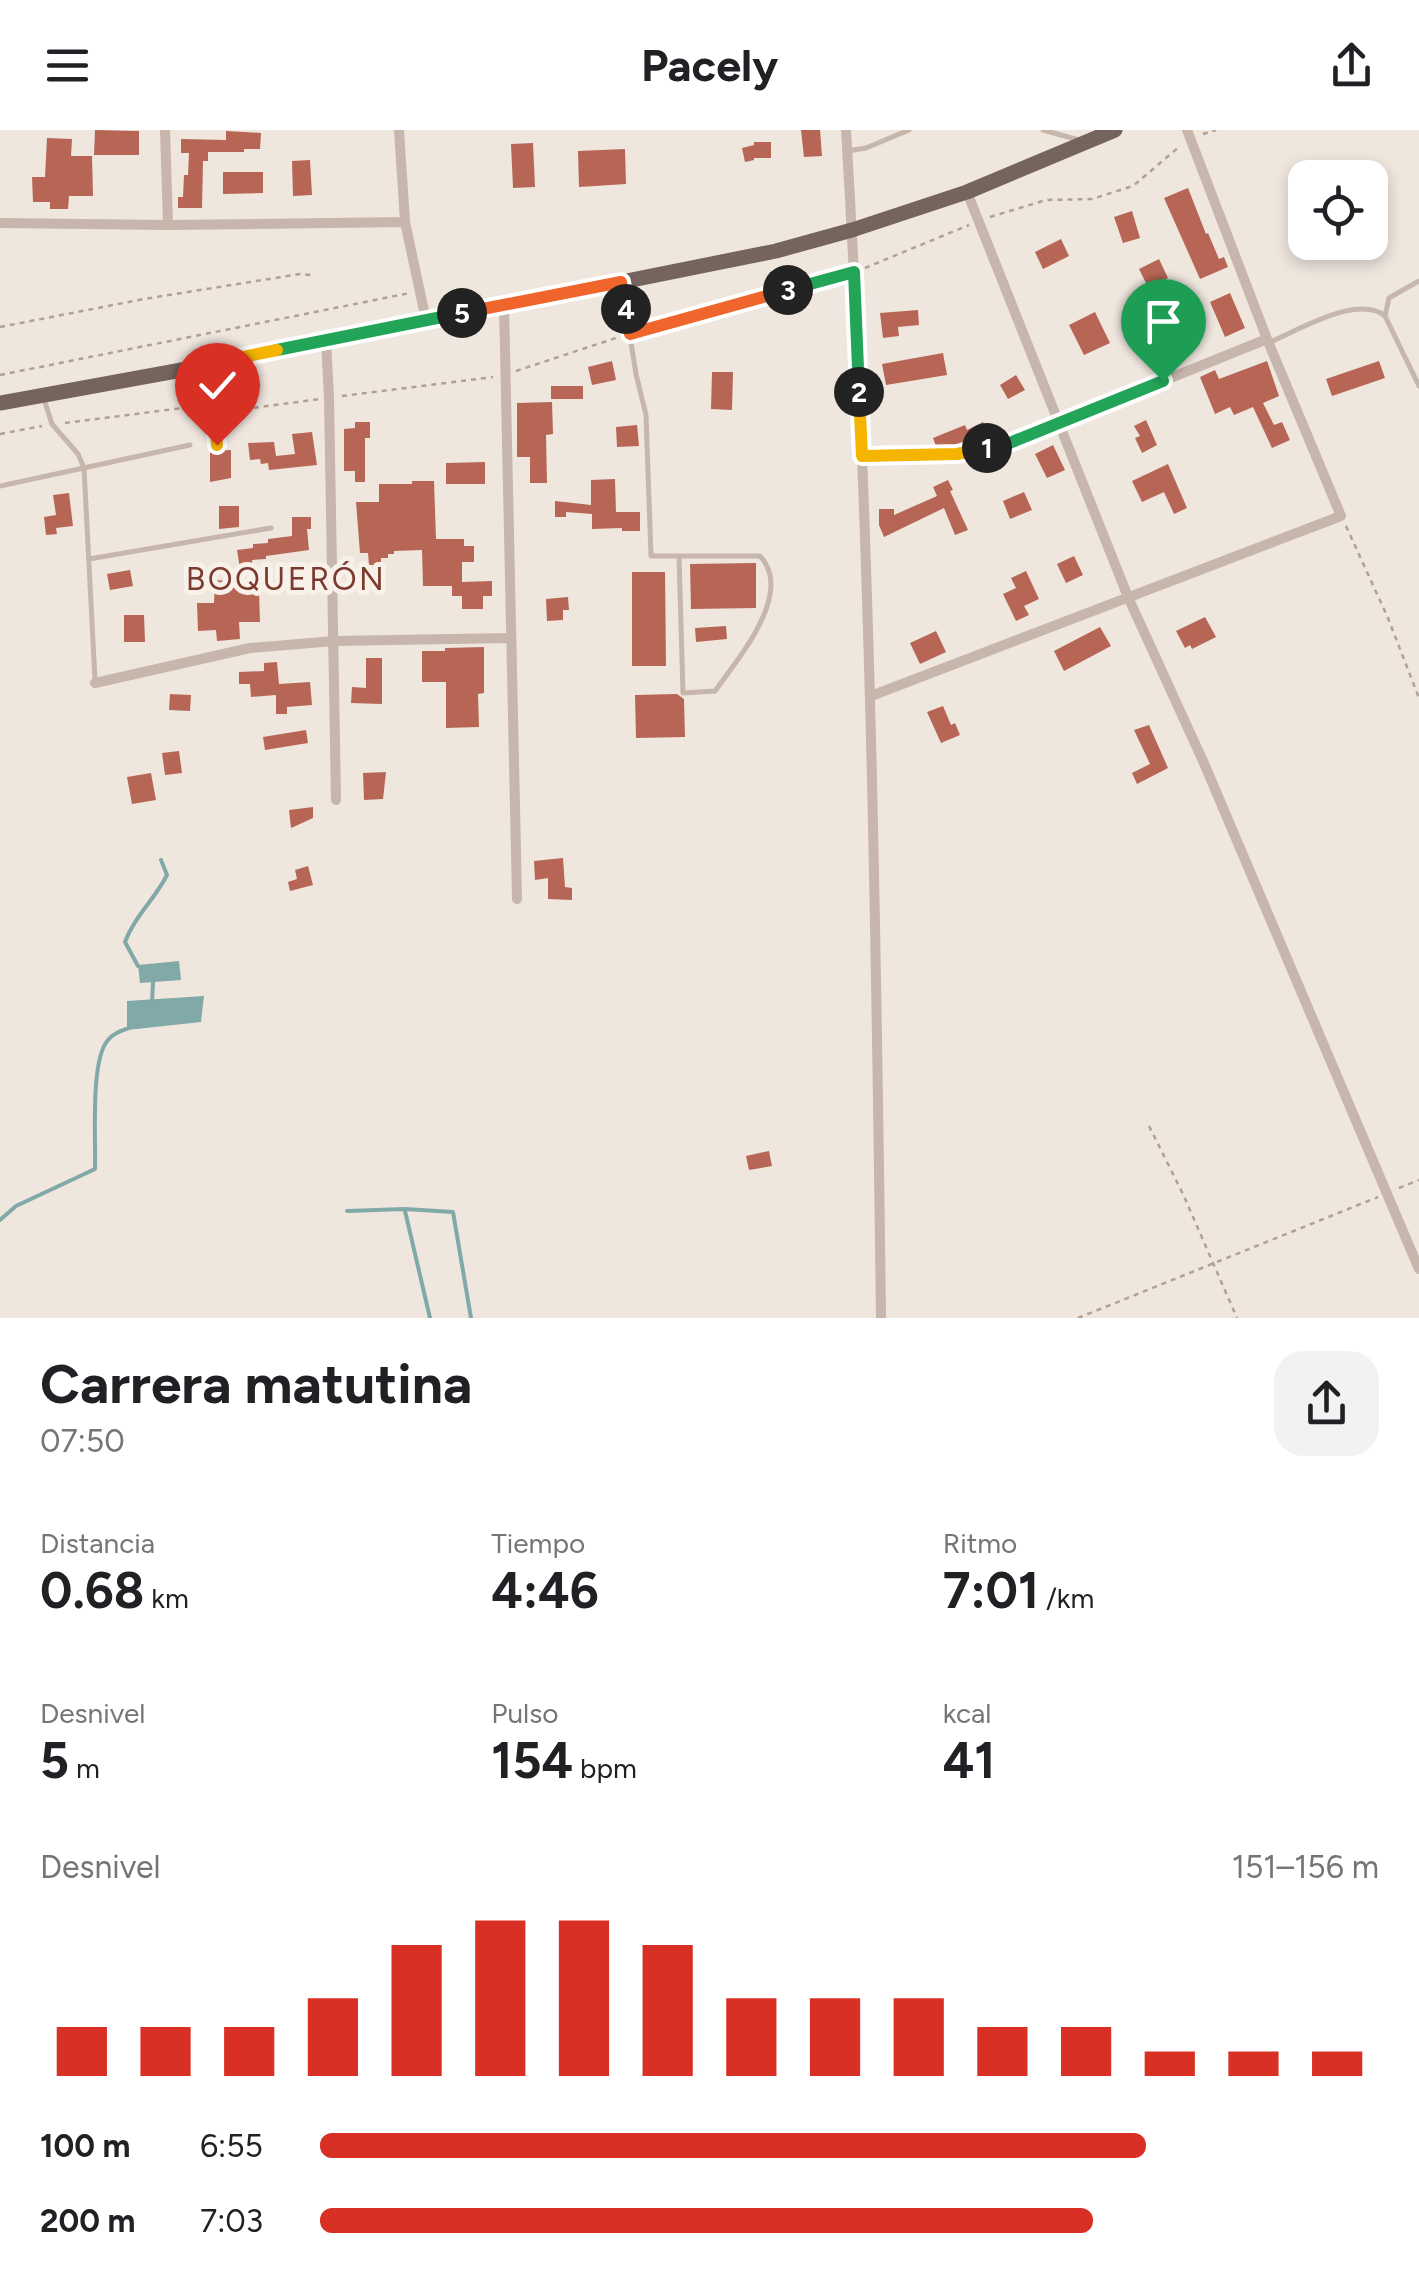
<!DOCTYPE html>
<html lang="es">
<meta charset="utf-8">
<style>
body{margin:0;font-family:Figtree,sans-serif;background:#f2f2f2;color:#202124;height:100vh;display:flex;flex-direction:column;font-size:38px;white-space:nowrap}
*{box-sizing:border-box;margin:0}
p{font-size:32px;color:#757577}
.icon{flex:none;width:55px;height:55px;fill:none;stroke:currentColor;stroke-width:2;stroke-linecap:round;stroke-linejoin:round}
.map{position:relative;height:1188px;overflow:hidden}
.sheet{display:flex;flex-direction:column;background:#fff;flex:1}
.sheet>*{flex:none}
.controls{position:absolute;left:1288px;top:30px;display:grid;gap:20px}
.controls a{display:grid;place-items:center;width:100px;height:100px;border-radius:20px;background:#fff;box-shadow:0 5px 15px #0003;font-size:50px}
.pin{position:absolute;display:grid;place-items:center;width:85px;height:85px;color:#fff;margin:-102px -42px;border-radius:50% 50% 50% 0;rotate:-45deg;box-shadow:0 0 10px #0007}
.pin .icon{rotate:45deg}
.km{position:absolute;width:50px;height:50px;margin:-25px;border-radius:50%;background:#222;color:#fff;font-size:28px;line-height:50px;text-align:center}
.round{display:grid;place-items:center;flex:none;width:105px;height:105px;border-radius:30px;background:#f2f2f2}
.summary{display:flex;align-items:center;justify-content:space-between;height:170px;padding:0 40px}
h1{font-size:55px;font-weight:700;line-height:75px}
.stats{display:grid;grid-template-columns:repeat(3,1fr);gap:15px;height:170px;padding:10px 40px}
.stats div{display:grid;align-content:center}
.stats b{font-size:50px;font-weight:700}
.stats small{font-size:28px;font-weight:400}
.stats p{font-size:28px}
.chart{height:280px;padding:20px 40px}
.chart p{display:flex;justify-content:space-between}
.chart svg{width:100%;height:180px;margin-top:10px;stroke:#d93025;stroke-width:6}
ul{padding:0 40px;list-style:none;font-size:32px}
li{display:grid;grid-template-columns:160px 120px 1fr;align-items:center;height:75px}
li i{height:25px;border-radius:12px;background:#d93025}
header{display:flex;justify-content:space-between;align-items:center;height:130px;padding:0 40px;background:#fff;font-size:45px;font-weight:700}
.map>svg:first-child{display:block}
.water{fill:#81a9a8}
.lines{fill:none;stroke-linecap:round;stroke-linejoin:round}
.stream{stroke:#81a9a8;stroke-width:4}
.building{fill:#b76655}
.path{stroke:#b2a096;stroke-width:2.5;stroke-dasharray:5 5;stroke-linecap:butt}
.service{stroke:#c6b6ac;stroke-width:5}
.minor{stroke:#c6b6ac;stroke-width:10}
.primary{stroke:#75635d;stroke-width:15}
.split-1-casing{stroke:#fff;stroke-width:20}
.split-2-casing{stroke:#fff;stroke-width:20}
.split-3-casing{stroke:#fff;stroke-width:20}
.split-4-casing{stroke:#fff;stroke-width:20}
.split-5-casing{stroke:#fff;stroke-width:20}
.split-6-casing{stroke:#fff;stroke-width:20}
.split-7-casing{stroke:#fff;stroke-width:20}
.split-1{stroke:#22a559;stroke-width:12}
.split-2{stroke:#f5b400;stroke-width:12}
.split-3{stroke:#22a559;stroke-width:12}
.split-4{stroke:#f0652b;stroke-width:12}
.split-5{stroke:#f0652b;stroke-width:12}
.split-6{stroke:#22a559;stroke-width:12}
.split-7{stroke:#f5b400;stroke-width:12}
.labels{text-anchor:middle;stroke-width:10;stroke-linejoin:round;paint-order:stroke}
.neighbourhood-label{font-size:32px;letter-spacing:2.5px;fill:#7a3a2d;stroke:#f8f1ea}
</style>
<header><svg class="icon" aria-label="menu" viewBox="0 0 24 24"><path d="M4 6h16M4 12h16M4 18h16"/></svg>Pacely<svg class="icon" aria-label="share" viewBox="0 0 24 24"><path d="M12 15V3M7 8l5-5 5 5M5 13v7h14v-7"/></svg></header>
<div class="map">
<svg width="1419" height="1188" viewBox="0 0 1419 1188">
<rect width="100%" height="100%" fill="#efe6de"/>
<path class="water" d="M179,831L181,850L140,853L138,835Z
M204,866L201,892L127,900V871Z"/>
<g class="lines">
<path class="stream" d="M138,836L125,812C134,787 155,769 167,745L161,730
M151,850L153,852L152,874
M347,1081L405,1079L453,1082L471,1188
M405,1081L430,1188
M0,1090L16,1076L95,1039C96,1010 90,930 108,910C114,903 121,901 129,898"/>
</g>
<path class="building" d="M95,0L139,1V25H94Z
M801,0H820L822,26L804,27Z
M226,1L261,3L260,19H244V22H208V31H203L202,78H178V67H183L184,45H188L189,23H181V9L226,10Z
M47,8L72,9L71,26H92L93,66H69L68,79H50V72H33L32,47H45Z
M754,12H771V28H754V30L745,32L742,18L754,15Z
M533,13L535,57L513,58L511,14Z
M625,19L626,54L579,57L578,21Z
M310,30L312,65L293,66L292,31Z
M223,42H263V63L223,64Z
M1188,58L1206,104L1208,103L1219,129L1224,127L1228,137L1200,149L1164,68Z
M1132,81L1140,108L1123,113L1114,87Z
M1061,109L1069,126L1043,139L1035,122Z
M1159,129L1168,148L1148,157L1139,139Z
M1230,163L1245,198L1225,207L1210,172Z
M1179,177L1191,205L1177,211L1165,183Z
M918,180L919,195L898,197L899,206L883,208L880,183Z
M1095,182L1110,213L1084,225L1069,195Z
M943,223L947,245L886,255L882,234Z
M612,231L616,250L592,255L588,237Z
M1267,231L1279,266L1263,273L1274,295L1282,292L1290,310L1272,318L1253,277L1234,285L1230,277L1215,284L1200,247L1215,240L1219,249Z
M1379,231L1385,248L1332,266L1326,249Z
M712,242H733L732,280L711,279Z
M1016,245L1025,260L1008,269L1000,255Z
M551,256H583V269H551Z
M552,272L553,304L546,305L547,353H530V327H517V273Z
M1146,290L1157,315L1142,323L1135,308L1140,306L1134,296Z
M355,292H370V308H365V352H355V341H344V299L355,298Z
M983,292L988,301L955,315L936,316L933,308L965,295L967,300Z
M637,295L639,316L617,317L616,297Z
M312,302L317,335L269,340L268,333L261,334L260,329L250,330L248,313L274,312L276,326L295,324L292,304Z
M1053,315L1065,340L1047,348L1035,324Z
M231,320V348L210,352V321Z
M485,332V354H446V333Z
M1168,334L1187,378L1174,384L1164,362L1142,372L1132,351Z
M615,349L616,382H640V401H622V398L592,399V384L566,382V387H555V371L591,375V350Z
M948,350L953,360L950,361L968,400L955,405L944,378L884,407L879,395V379H894V385L937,366L933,357Z
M412,351H434L436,409H464V416H474V432H462V452L492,451V466H483V479H462V466H452V456H423L422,420L394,421V424H388V428H381V435H369L368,423H360L356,372H379V354H412Z
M1024,362L1032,380L1010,389L1003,371Z
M69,363L73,396L56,398L57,404L46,405L44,387L56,385L53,365Z
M219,376H239V397L219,399Z
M292,387H311V399H307L309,420L266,426V429L252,430L253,437L240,439L237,420L253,418V414L268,413V409L292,406Z
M1074,426L1083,445L1066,453L1057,434Z
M756,433V478L691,479L690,434Z
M130,440L133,456L110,460L107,444Z
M1026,441L1039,469L1024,476L1029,485L1016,491L1003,464L1016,458L1011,448Z
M632,442H665L666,536H632Z
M215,450L239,452L238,462H259L260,492H239L240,509L217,511L216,500L198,501L197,473H214Z
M568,467L569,480H563V490L547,491L546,469Z
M124,485H144L145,512H124Z
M1205,487L1216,507L1192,519L1190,515L1185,518L1176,501Z
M726,496L727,509L696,512L695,498Z
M1100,497L1111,516L1064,541L1054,521Z
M936,501L946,522L920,534L910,513Z
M484,517V563L478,564L479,597L446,598V552H422V521H445V518Z
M366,528H382V574L351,573L352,557L366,558Z
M277,532L279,554L310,552L312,575L287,577V584H276V565L251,567L250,554H239V542L264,541V533Z
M170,564L191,565L190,581L169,580Z
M677,564L684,569L685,607L636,608L635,565Z
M943,576L951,595L955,593L960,605L941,613L927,582Z
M1149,595L1168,638L1137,654L1132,643L1150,634L1134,600Z
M306,600L308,613L265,620L263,607Z
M179,621L182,643L165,645L162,623Z
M386,642L383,669L364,670L363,643Z
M151,643L156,670L132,674L127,647Z
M313,677V688L291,698L289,680Z
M563,728L565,757L572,758V770L548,769V748L535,750L534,731Z
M308,736L313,755L290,761L288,752L297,749L295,740Z
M769,1021L772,1036L749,1040L746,1026Z"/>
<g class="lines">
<path class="path" d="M1203,4L1216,0
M990,87L1046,70L1092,69L1133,56L1179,17
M865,138L969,95
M0,197L144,169L300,144L311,145
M639,201L843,145
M516,241L622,206
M0,245L410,163
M342,266L493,247
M224,276L245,279L320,269
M65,293L206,275
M0,304L42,296
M1346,396L1388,488L1419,568
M1149,996L1183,1064L1237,1188
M1399,1058L1419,1050
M1078,1188L1378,1067"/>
<path class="service" d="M1043,0L1079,10
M847,21L866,18L909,0
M622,155L636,244L646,285L651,426H760C795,463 737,530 715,561L683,563L679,426
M1385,186L1389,168L1419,151
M1270,212C1299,200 1358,164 1385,186L1419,256
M209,238L217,315
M44,269L52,294L78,324L84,338L95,550
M0,356L190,315
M89,429L271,398"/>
<path class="minor" d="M165,0L168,95
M399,0L405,92L426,190
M846,0C870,396 876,792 881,1188
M967,62L1128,467L1203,631L1419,1139
M0,93L168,95L405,92
M504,175L517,769
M326,210L329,268L336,670
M862,326L957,324L1007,314L1267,209
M95,553L250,518L334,511L511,508
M871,566L1341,386L1267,209L1187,0"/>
<path class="primary" d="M0,273L209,235L776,121L852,100L967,62L1115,0"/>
</g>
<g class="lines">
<defs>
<path id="split-1" d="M987,318L1007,314L1163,251"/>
<path id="split-2" d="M859,262L862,326L957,324L987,318"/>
<path id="split-3" d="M788,160L854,142L859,262"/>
<path id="split-4" d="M626,179L630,204L788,160"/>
<path id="split-5" d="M462,183L621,152L626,179"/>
<path id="split-6" d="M277,220L462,183"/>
<path id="split-7" d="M217,315L209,234L277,220"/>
</defs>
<use href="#split-1" class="split-1-casing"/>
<use href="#split-2" class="split-2-casing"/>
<use href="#split-3" class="split-3-casing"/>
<use href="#split-4" class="split-4-casing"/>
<use href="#split-5" class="split-5-casing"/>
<use href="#split-6" class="split-6-casing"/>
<use href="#split-7" class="split-7-casing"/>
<use href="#split-1" class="split-1"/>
<use href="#split-2" class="split-2"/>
<use href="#split-3" class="split-3"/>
<use href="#split-4" class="split-4"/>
<use href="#split-5" class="split-5"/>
<use href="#split-6" class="split-6"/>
<use href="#split-7" class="split-7"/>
</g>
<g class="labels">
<g class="neighbourhood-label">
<text x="286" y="460">BOQUERÓN</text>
</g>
</g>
</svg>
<div class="controls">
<a><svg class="icon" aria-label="locate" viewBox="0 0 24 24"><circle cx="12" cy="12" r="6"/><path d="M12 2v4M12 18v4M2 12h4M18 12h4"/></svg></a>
</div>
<div class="pin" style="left:1163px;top:251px;background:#1e9e55"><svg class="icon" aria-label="arrive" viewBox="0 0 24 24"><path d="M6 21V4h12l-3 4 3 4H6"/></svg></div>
<div class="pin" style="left:217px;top:315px;background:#d93025"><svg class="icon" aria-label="check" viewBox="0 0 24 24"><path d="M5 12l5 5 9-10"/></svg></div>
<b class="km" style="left:987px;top:318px">1</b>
<b class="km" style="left:859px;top:262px">2</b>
<b class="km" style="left:788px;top:160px">3</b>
<b class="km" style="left:626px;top:179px">4</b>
<b class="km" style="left:462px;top:183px">5</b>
</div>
<section class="sheet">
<div class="summary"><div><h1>Carrera matutina</h1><p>07:50</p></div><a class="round"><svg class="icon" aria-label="share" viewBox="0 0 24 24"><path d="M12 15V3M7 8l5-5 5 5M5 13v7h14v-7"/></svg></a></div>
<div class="stats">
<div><p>Distancia</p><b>0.68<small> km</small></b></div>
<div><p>Tiempo</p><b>4:46</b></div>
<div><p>Ritmo</p><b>7:01<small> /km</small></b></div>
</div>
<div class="stats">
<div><p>Desnivel</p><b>5<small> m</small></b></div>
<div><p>Pulso</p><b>154<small> bpm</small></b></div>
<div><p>kcal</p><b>41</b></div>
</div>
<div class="chart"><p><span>Desnivel</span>151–156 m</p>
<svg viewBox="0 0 160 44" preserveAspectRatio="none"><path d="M5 44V32M15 44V32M25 44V32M35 44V25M45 44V12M55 44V6M65 44V6M75 44V12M85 44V25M95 44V25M105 44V25M115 44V32M125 44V32M135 44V38M145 44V38M155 44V38"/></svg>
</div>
<ul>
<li><b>100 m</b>6:55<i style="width:78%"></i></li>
<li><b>200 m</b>7:03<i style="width:73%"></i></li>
</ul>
</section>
